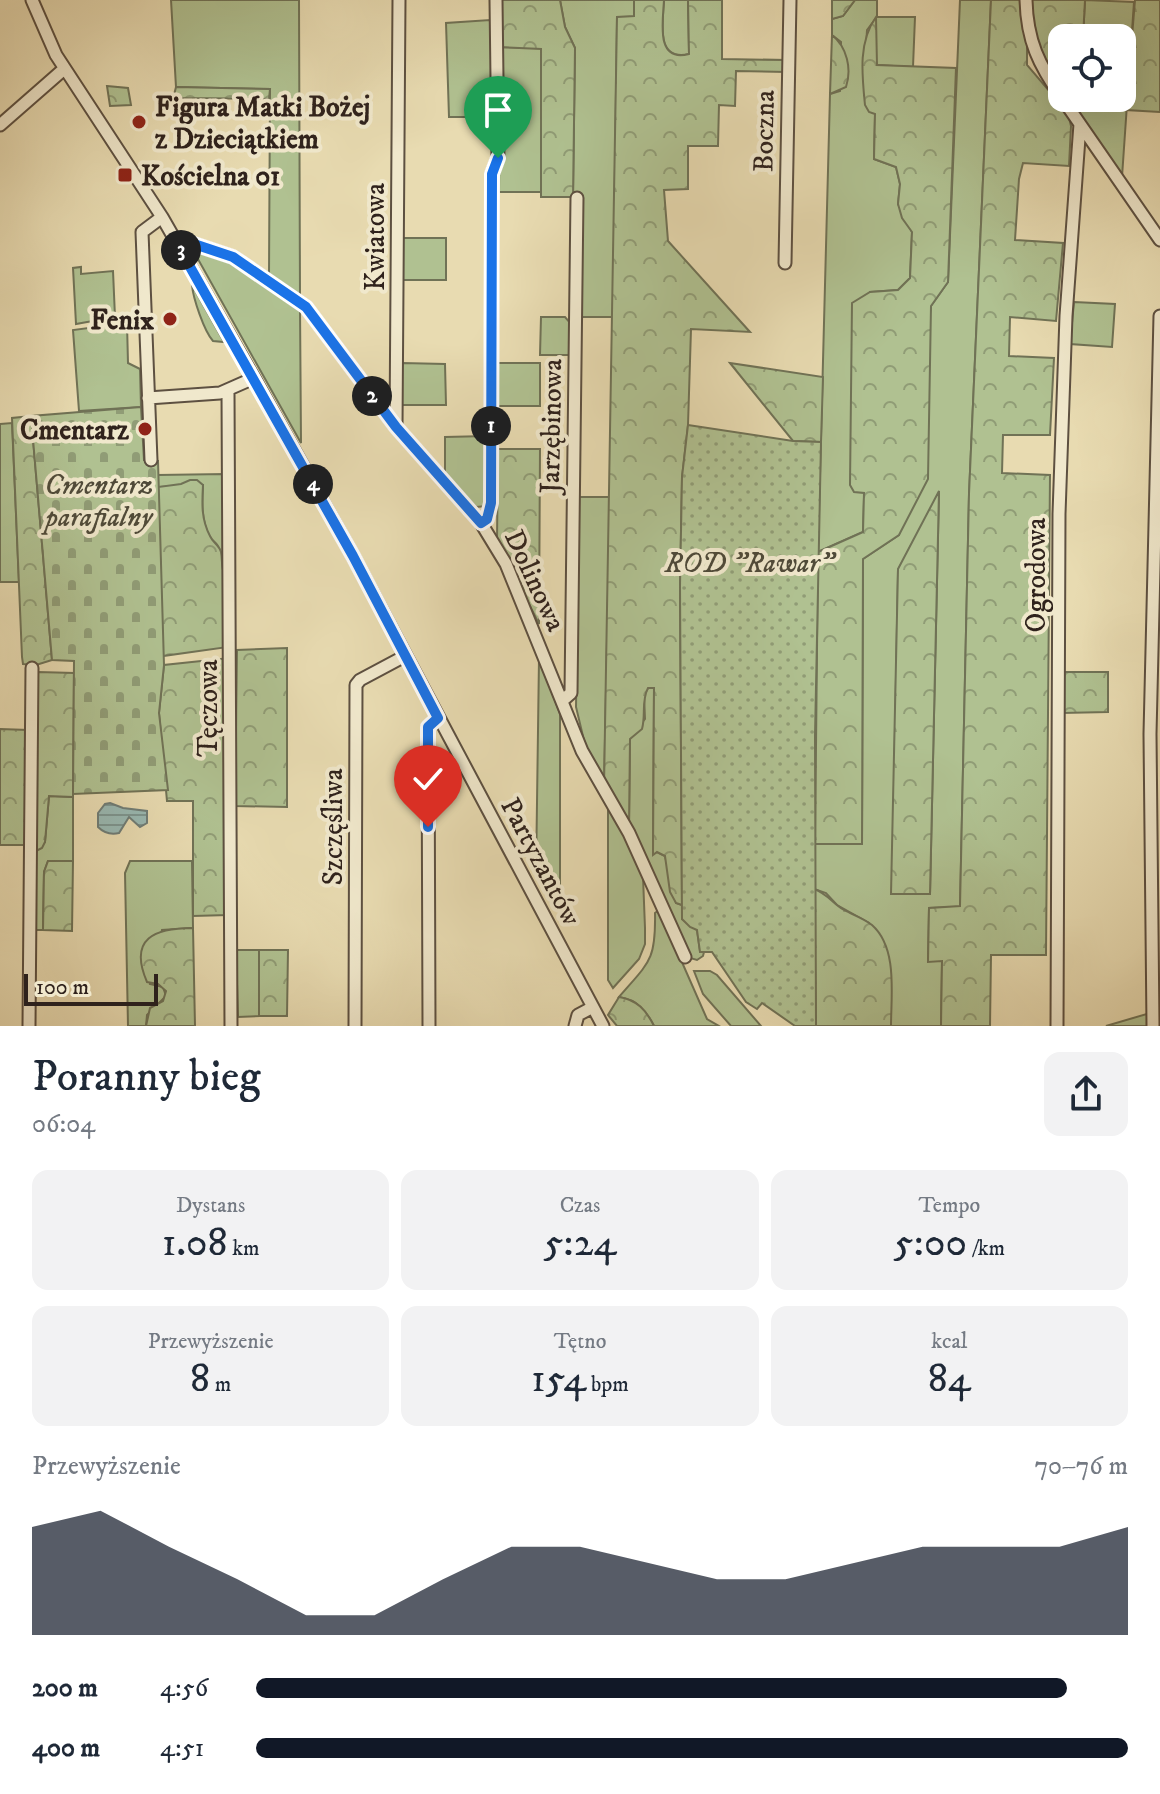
<!DOCTYPE html>
<html lang="pl">
<meta charset="utf-8">
<style>
body{margin:0;font-family:"IM FELL DW Pica",serif;background:#f2f2f3;color:#1f2937;height:100vh;display:flex;flex-direction:column;font-size:30px;white-space:nowrap}
*{box-sizing:border-box;margin:0}
p{font-size:26px;color:#747a83}
.icon{flex:none;width:44px;height:44px;fill:none;stroke:currentColor;stroke-width:2;stroke-linecap:round;stroke-linejoin:round}
.map{position:relative;height:1026px;overflow:hidden}
.details{display:flex;flex-direction:column;background:#fff;flex:1}
.details>*{flex:none}
.tools{position:absolute;left:1048px;top:24px;display:grid;gap:16px}
.tools a{display:grid;place-items:center;width:88px;height:88px;border-radius:16px;background:#fff;box-shadow:0 8px 32px #0002;font-size:40px}
.scale{position:absolute;left:24px;bottom:20px;width:134px;box-sizing:border-box;padding-left:8px;border:4px solid #2f221c;border-top:0;font-size:22px;line-height:28px;white-space:nowrap;color:#2f221c;-webkit-text-stroke:6px #f0e8cc;paint-order:stroke}
.pin{position:absolute;display:grid;place-items:center;width:68px;height:68px;color:#fff;margin:-82px -34px;border-radius:50% 50% 50% 0;rotate:-45deg;box-shadow:0 0 8px #0007}
.pin .icon{rotate:45deg}
.km{position:absolute;width:40px;height:40px;margin:-20px;border-radius:50%;background:#222;color:#fff;font-size:22px;line-height:40px;text-align:center}
.round{display:grid;place-items:center;flex:none;width:84px;height:84px;border-radius:16px;background:#f2f2f3}
.head{display:flex;align-items:center;justify-content:space-between;height:136px;padding:0 32px}
h1{font-size:44px;font-weight:600;line-height:60px}
.stats{display:grid;grid-template-columns:repeat(3,1fr);gap:12px;height:136px;padding:8px 32px}
.stats div{display:grid;align-content:center;border-radius:16px;background:#f2f2f3;text-align:center}
.stats b{font-size:40px;font-weight:600}
.stats small{font-size:22px;font-weight:400}
.stats p{font-size:22px}
.chart{height:224px;padding:16px 32px}
.chart p{display:flex;justify-content:space-between}
.chart svg{width:100%;height:144px;margin-top:8px;fill:#111827;opacity:.7}
ul{padding:0 32px;list-style:none;font-size:26px}
li{display:grid;grid-template-columns:128px 96px 1fr;align-items:center;height:60px}
li i{height:20px;border-radius:10px;background:#111827}
.map>svg:first-child{display:block}
.grass{fill:#b0c191;stroke:#707256;stroke-width:2;fill-rule:evenodd}
.forest{fill:url(#forest-crowns);stroke:#707256;stroke-width:2}
.cemetery{fill:url(#cemetery-stones);stroke:#707256;stroke-width:2}
.park{fill:url(#park-dots);stroke:#707256;stroke-width:2}
.water{fill:url(#water-rules);stroke:#6f7d77;stroke-width:2}
.lines{fill:none;stroke-linecap:round;stroke-linejoin:round}
.minor-casing{stroke:#5d5041;stroke-width:15}
.minor{stroke:#f0e8cc;stroke-width:11}
.route-casing{stroke:#fff;stroke-width:16}
.route{stroke:#1a73e8;stroke-width:10}
.poi-dot{fill:#8f2418;stroke:#f0e8cc;stroke-width:3}
.labels{text-anchor:middle;stroke-width:8;stroke-linejoin:round;paint-order:stroke}
.poi-label{font-size:28px;font-weight:bold;fill:#2f221c;stroke:#f0e8cc;text-anchor:start}
.street-label{font-size:28px;fill:#2f221c;stroke:#f0e8cc}
.park-label{font-size:28px;font-style:italic;fill:#4f4a39;stroke:#f0e8cc}
</style>
<div class="map">
<svg width="1160" height="1026" viewBox="0 0 1160 1026">
<defs>
<pattern id="forest-crowns" width="20" height="18" patternUnits="userSpaceOnUse" patternTransform="scale(2)"><rect width="20" height="18" fill="#b0c191"/><path d="M2 6a3 3 0 1 1 6 0M12 15a3 3 0 1 1 6 0" fill="none" stroke="#909c76"/></pattern>
<pattern id="cemetery-stones" width="16" height="16" patternUnits="userSpaceOnUse" patternTransform="scale(2)"><rect width="16" height="16" fill="#b0c191"/><path d="M2 7V4a2 2 0 0 1 4 0v3zM10 15v-3a2 2 0 0 1 4 0v3z" fill="#909c76"/></pattern>
<pattern id="park-dots" width="8" height="8" patternUnits="userSpaceOnUse" patternTransform="scale(2)"><rect width="8" height="8" fill="#b0c191"/><path d="M2 2h.1M6 6h.1" fill="none" stroke="#909c76" stroke-width="1.8" stroke-linecap="round"/></pattern>
<pattern id="water-rules" width="6" height="5" patternUnits="userSpaceOnUse" patternTransform="scale(2)"><rect width="6" height="5" fill="#99b9b3"/><path d="M0 2.5h6" fill="none" stroke="#7d9691"/></pattern>
</defs>
<rect width="100%" height="100%" fill="#e8dbb1"/>
<filter id="stains"><feTurbulence type="fractalNoise" baseFrequency=".0025" numOctaves="4"/><feColorMatrix values="0 0 0 0 .2 0 0 0 0 .09 0 0 0 0 .02 0 0 0 .5 -.17"/></filter>
<radialGradient id="worn" r=".72"><stop offset=".6" stop-color="#630" stop-opacity="0"/><stop offset="1" stop-color="#630" stop-opacity=".3"/></radialGradient>
<path class="grass" d="M171,0H299L300,298L269,276L270,89L176,87Z
M560,0H634V17H617L613,317H580L573,197L575,48L565,27Z
M664,0H688L689,54C655,62 663,22 664,0Z
M855,0H877V17H915L913,67L876,65V18L867,30L864,81V95L875,114L874,159L896,167L900,184L898,204L912,232L910,278L898,290L870,292L863,532L818,552L830,94L840,91L841,42L832,35V19L843,16Z
M960,0H991L969,494L960,907L929,908L928,961H942L941,1026H891L890,969L869,923L837,905L826,893L814,889L815,844H862L863,559L899,535L931,306L948,282ZM939,493L930,894H892L898,570Z
M1085,0L1134,2L1122,177L1079,117L1080,98H1122V38H1083Z
M490,20L493,117H449L446,23Z
M500,47L541,48V192H499Z
M402,238H446V280H402Z
M197,247L226,257L300,307L301,443L194,252Z
M81,267V274L113,271L115,317L76,324L73,268Z
M192,285L224,342L213,341C204,331 193,298 192,285Z
M1074,302L1115,304L1112,347L1070,344Z
M541,317H565L572,325L571,355H540Z
M127,323L128,363L140,369L141,407L79,411L73,330Z
M402,363L445,364L446,405H402Z
M498,363H540V406H498Z
M12,423L19,582H0V424Z
M487,436V506L476,507L445,474V437Z
M225,474L227,577C219,568 224,555 218,546C216,542 211,540 209,536C201,518 202,503 203,485L158,487V475Z
M579,497H610L604,787L587,753L576,707Z
M539,658L560,714V891L564,898L552,904L536,875Z
M648,688H654L653,854L657,852L665,856L676,903L682,905V919L697,930L700,951L704,952L703,956L697,960L690,958L629,826L630,738L645,719L644,695Z
M49,796L73,797V861H48L44,872L43,930H33L34,852L45,842Z
M608,806L632,847L643,877L645,928V944L639,959L613,988L608,980Z
M130,861H192L193,928L162,930L150,984L163,987L166,996L147,1015L146,1026H128L125,873Z
M659,910L707,1019L719,1026H654C646,1010 638,1000 619,997C649,962 656,961 655,913Z
M236,950H259V1016L238,1017Z
M694,971H710L717,975L761,1026H731L703,994Z
M1150,1013V1026H1106Z"/>
<path class="forest" d="M500,0H560L565,27L575,48L573,197H541V49L500,47Z
M634,0H664C663,21 655,63 689,54L688,0H722V59L786,60V72L736,71L735,106L719,105L718,146H688V189L664,190L668,241L750,332L691,329L688,425L682,477L680,586L682,905L676,903L670,892L665,856L657,852L653,855L654,688H648C641,701 646,715 642,729L630,739L629,826L604,787L617,17L634,16Z
M832,0H855L843,16L832,19Z
M991,0H1027V65L1068,113L1071,126L1069,166L1023,163L1019,179L1015,240L1063,243L1056,321L1010,317L1009,356L1054,358L1050,435H1003L1002,473L1050,475L1046,955H991L990,1026H941L942,961L928,962L929,908L960,906L969,494Z
M1029,0H1085L1083,38H1062V92L1035,41Z
M1135,0H1160V112L1126,110Z
M876,17L877,65L956,68L948,282L931,306L928,479L899,535L863,559L862,844H815L818,552L863,532L864,493L854,492L850,485L852,303L870,292L898,290L910,278L912,232L902,218L898,204L900,184L896,167L874,159L875,114L869,112L865,105C862,75 858,42 876,17Z
M832,35C847,47 852,69 846,87L830,94Z
M107,86L128,88L131,105L110,106Z
M176,87L270,89L269,99L182,98L174,95Z
M730,363L823,377L821,442L793,441Z
M31,416L52,660L36,665L23,664L22,657L12,418Z
M498,449H540L539,624L497,541Z
M190,480H197L203,485C202,503 201,519 210,536C213,543 219,545 221,552C223,562 220,569 227,577L228,647L163,656L158,487L181,484Z
M939,491L930,894H891L898,569Z
M287,648V807L235,806L237,650Z
M229,658L228,915L193,916V801H167L159,713L164,665Z
M38,672L74,673L73,797L49,796L45,842L42,848L34,852Z
M1063,672H1108V712L1062,713Z
M0,729L28,730L27,845H0Z
M48,861H73L72,931L43,930L44,872Z
M814,889C828,894 832,903 844,910C853,915 863,918 872,925C898,948 891,995 891,1026H816Z
M193,928L195,1026H146L150,1008L163,1001L166,991L158,984L147,982C128,938 155,928 193,928Z
M259,950H288L287,1016H259Z
M619,997C637,1000 646,1010 654,1026H617L608,1015Z"/>
<path class="cemetery" d="M141,407L144,460L158,461L164,665L159,713L168,790L73,794L74,661L52,660L31,416Z"/>
<path class="park" d="M688,425L793,441L821,442L815,736L816,1026H795L762,1003L757,1009L746,1002L712,952H700L697,930L690,927L682,919L680,586L682,477Z"/>
<path class="water" d="M110,803L123,808L147,811V823L140,827L129,817L119,833C110,835 104,833 98,827V813L105,804Z"/>
<g class="lines">
<defs>
<path id="minor" d="M32,0L56,55L162,217L254,378L353,556L603,1026
M1026,0C1027,41 1039,65 1062,98
M1062,98L1160,240
M0,125L64,69
M176,242L191,243L233,257L306,307L396,427L481,523L506,564L582,751L629,833L685,957
M785,263L790,0
M228,391L231,1026
M148,398L220,393L254,378
M396,427L399,0
M151,460L142,232L162,217
M481,523L487,519L491,503L492,174L498,158L496,0
M563,700L571,693L577,198
M29,1026L32,668
M355,1026L356,685L360,680L405,656
M429,1026L428,727L438,718
M575,1026L578,1015L593,1007
M1057,1026L1059,514L1066,316L1080,124
M1153,1026L1150,734L1160,316"/>
</defs>
<use href="#minor" class="minor-casing"/>
<use href="#minor" class="minor"/>
</g>
<g class="lines">
<defs>
<path id="route" d="M428,827V727L438,718L353,556L176,242L191,243L233,257L306,307L396,427L481,523L487,519L491,503L492,174L498,158"/>
</defs>
<use href="#route" class="route-casing"/>
<use href="#route" class="route"/>
</g>
<g class="poi-dot">
<circle cx="139" cy="122" r="8"/>
<rect x="117" y="167" width="16" height="16" rx="4"/>
<circle cx="170" cy="319" r="8"/>
<circle cx="145" cy="429" r="8"/>
</g>
<g class="labels">
<g class="poi-label">
<text x="155" y="116">Figura Matki Bożej<tspan x="155" dy="32">z Dzieciątkiem</tspan></text>
<text x="141" y="185">Kościelna 01</text>
<text x="154" y="329" text-anchor="end">Fenix</text>
<text x="129" y="439" text-anchor="end">Cmentarz</text>
</g>
<g class="street-label">
<text transform="translate(763 131) rotate(-89)" y="10">Boczna</text>
<text transform="translate(374 237) rotate(-90)" y="10">Kwiatowa</text>
<text transform="translate(550 426) rotate(-89)" y="10">Jarzębinowa</text>
<text transform="translate(1035 575) rotate(-90)" y="10">Ogrodowa</text>
<text transform="translate(536 580) rotate(65)" y="10">Dolinowa</text>
<text transform="translate(207 708) rotate(-90)" y="10">Tęczowa</text>
<text transform="translate(332 827) rotate(-90)" y="10">Szczęśliwa</text>
<text transform="translate(542 861) rotate(62)" y="10">Partyzantów</text>
</g>
<g class="park-label">
<text x="99" y="494">Cmentarz<tspan x="99" dy="32">parafialny</tspan></text>
<text x="749" y="572">ROD "Rawar"</text>
</g>
</g>
<rect width="100%" height="100%" filter="url(#stains)"/>
<rect width="100%" height="100%" fill="url(#worn)"/>
</svg>
<div class="tools">
<a><svg class="icon" aria-label="locate" viewBox="0 0 24 24"><circle cx="12" cy="12" r="6"/><path d="M12 2v4M12 18v4M2 12h4M18 12h4"/></svg></a>
</div>
<div class="scale">100 m</div>
<div class="pin" style="left:498px;top:158px;background:#1e9e55"><svg class="icon" aria-label="arrive" viewBox="0 0 24 24"><path d="M6 21V4h12l-3 4 3 4H6"/></svg></div>
<div class="pin" style="left:428px;top:827px;background:#d93025"><svg class="icon" aria-label="check" viewBox="0 0 24 24"><path d="M5 12l5 5 9-10"/></svg></div>
<b class="km" style="left:491px;top:426px">1</b>
<b class="km" style="left:372px;top:396px">2</b>
<b class="km" style="left:181px;top:250px">3</b>
<b class="km" style="left:313px;top:484px">4</b>
</div>
<section class="details">
<div class="head"><div><h1>Poranny bieg</h1><p>06:04</p></div><a class="round"><svg class="icon" aria-label="share" viewBox="0 0 24 24"><path d="M12 15V3M7 8l5-5 5 5M5 13v7h14v-7"/></svg></a></div>
<div class="stats">
<div><p>Dystans</p><b>1.08<small> km</small></b></div>
<div><p>Czas</p><b>5:24</b></div>
<div><p>Tempo</p><b>5:00<small> /km</small></b></div>
</div>
<div class="stats">
<div><p>Przewyższenie</p><b>8<small> m</small></b></div>
<div><p>Tętno</p><b>154<small> bpm</small></b></div>
<div><p>kcal</p><b>84</b></div>
</div>
<div class="chart"><p><span>Przewyższenie</span>70–76 m</p>
<svg viewBox="0 0 160 44" preserveAspectRatio="none"><path d="M0 44V11L10 6L20 17L30 27L40 38L50 38L60 27L70 17L80 17L90 22L100 27L110 27L120 22L130 17L140 17L150 17L160 11V44z"/></svg>
</div>
<ul>
<li><b>200 m</b>4:56<i style="width:93%"></i></li>
<li><b>400 m</b>4:51<i style="width:100%"></i></li>
</ul>
</section>
